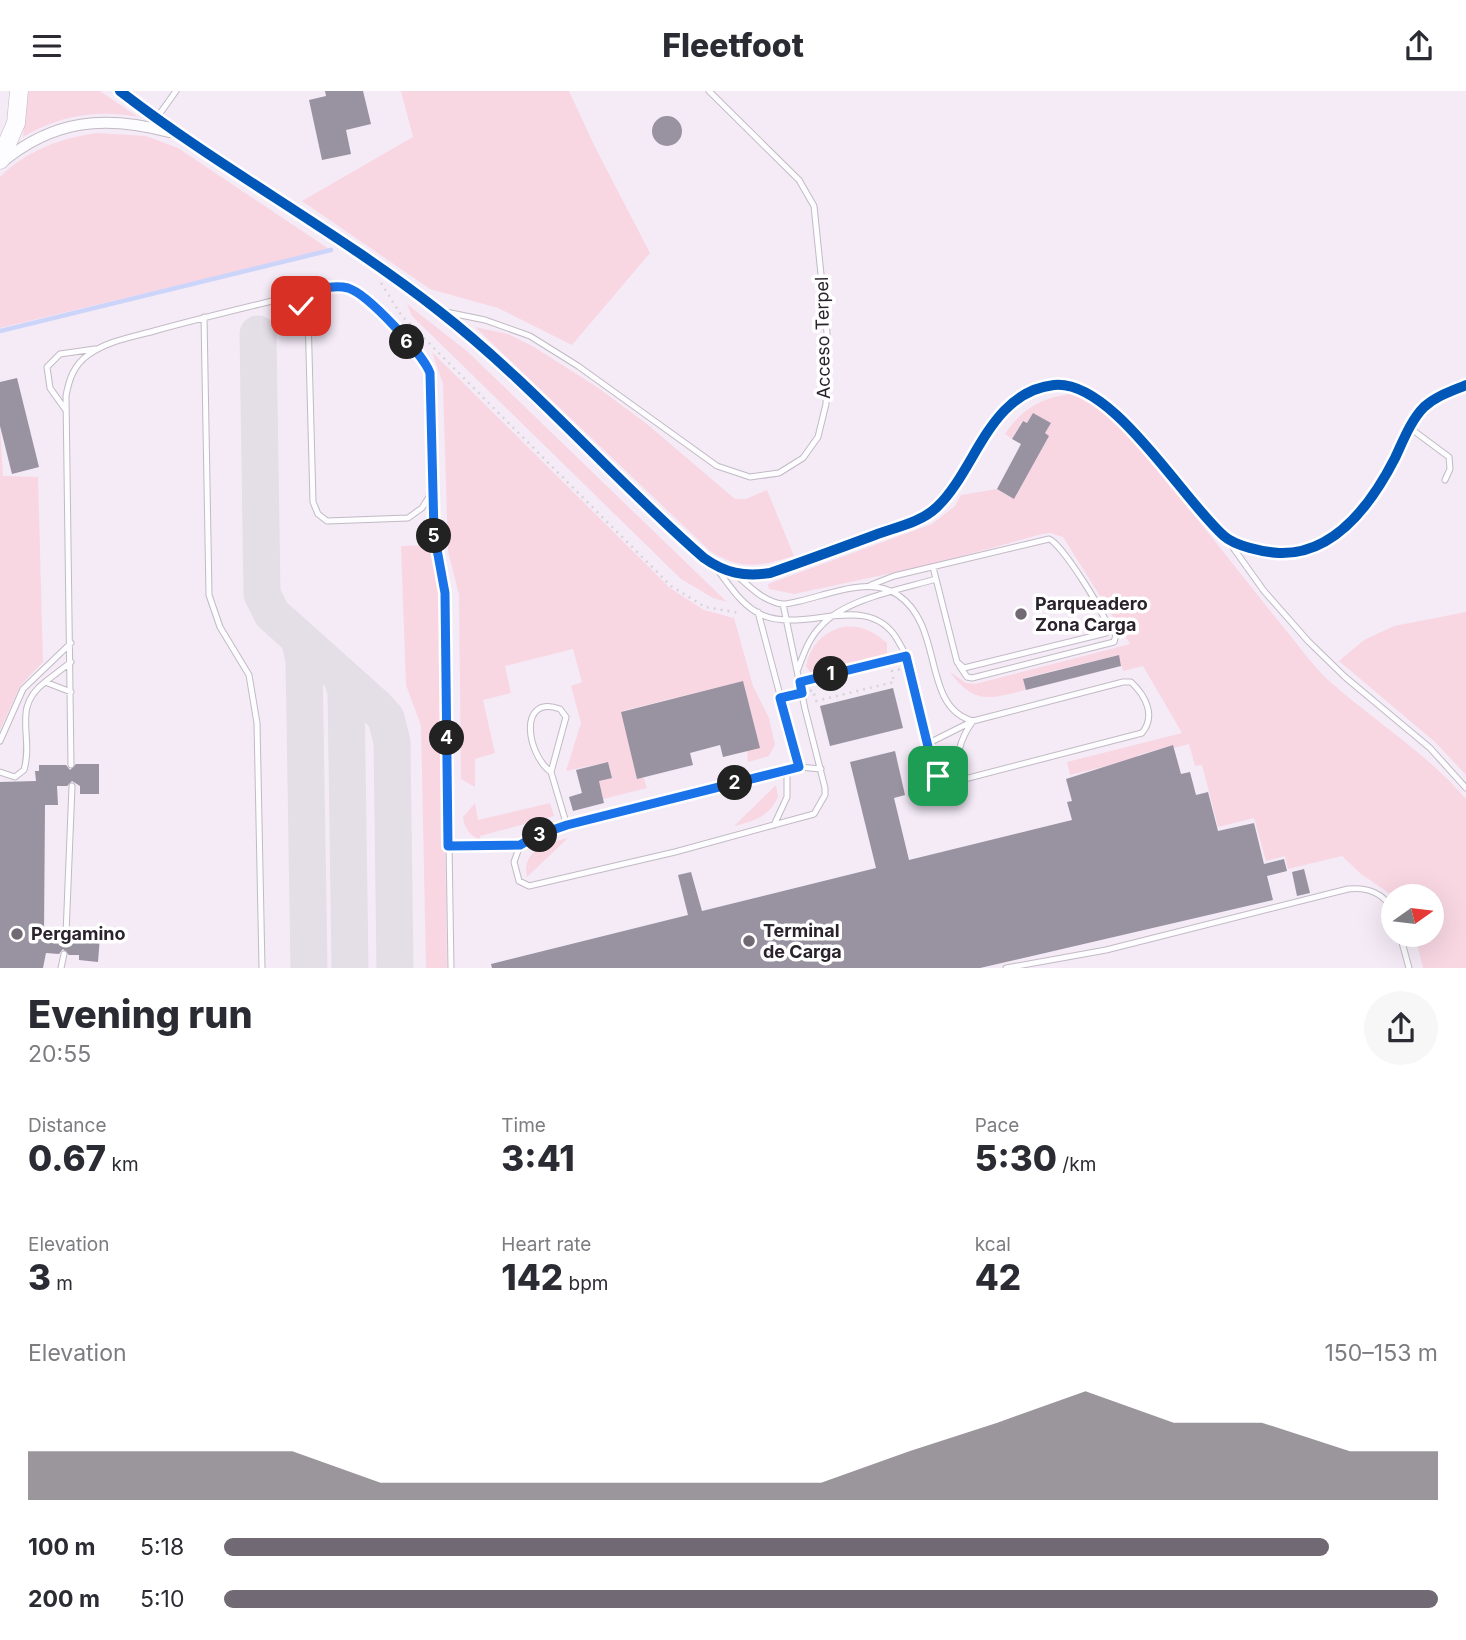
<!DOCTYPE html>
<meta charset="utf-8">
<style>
body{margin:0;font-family:Inter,sans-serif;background:#f7f7f7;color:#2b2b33;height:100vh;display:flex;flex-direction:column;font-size:26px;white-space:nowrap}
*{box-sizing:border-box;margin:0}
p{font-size:23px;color:#7c7c81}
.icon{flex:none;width:38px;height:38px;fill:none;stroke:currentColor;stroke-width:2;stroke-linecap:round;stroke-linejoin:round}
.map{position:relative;height:877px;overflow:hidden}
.side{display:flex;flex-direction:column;background:#fff;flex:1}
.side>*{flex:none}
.needle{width:46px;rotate:76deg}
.buttons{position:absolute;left:1381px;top:793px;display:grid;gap:14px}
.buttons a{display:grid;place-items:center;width:63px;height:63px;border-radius:50%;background:#fff;box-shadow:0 7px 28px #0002;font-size:35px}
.pin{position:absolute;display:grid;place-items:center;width:60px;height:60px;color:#fff;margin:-30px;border-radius:14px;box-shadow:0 4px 10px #0006}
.km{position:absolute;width:35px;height:35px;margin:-18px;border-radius:50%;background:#222;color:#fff;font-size:19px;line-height:35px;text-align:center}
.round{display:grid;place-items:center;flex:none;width:74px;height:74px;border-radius:37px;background:#f7f7f7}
.overview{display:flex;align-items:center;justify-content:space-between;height:119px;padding:0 28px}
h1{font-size:38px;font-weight:800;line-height:52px}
.metrics{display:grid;grid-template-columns:repeat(3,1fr);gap:10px;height:119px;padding:7px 28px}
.metrics div{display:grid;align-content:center}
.metrics b{font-size:35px;font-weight:800}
.metrics small{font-size:19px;font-weight:400}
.metrics p{font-size:19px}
.chart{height:196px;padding:14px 28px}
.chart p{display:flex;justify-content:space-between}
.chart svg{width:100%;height:126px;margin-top:7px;fill:#716973;opacity:.7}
ul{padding:0 28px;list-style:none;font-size:23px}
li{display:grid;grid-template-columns:112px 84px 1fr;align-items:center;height:52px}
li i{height:18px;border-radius:9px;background:#716973}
header{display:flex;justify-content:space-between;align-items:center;height:91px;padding:0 28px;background:#fff;font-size:32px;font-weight:800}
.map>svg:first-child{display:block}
.green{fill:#f8d7e3}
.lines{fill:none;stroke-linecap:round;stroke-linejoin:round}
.stream{stroke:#ccd5f9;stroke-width:4.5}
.taxiway{stroke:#e4dee6;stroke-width:37}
.building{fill:#9992a1}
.service-casing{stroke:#c1bac4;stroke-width:7}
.minor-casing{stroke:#c1bac4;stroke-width:12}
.primary-casing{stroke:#c1bac4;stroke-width:19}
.path{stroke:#d7d4d8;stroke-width:2.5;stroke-dasharray:2 5;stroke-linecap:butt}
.service{stroke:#fdfcfe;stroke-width:5}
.minor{stroke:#fdfcfe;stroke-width:10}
.primary{stroke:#fdfcfe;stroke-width:18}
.cycleway-casing{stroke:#fff;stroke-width:15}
.cycleway{stroke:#0057b8;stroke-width:10}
.route-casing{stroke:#fff;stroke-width:14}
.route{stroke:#1a73e8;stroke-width:9}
.poi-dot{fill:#716973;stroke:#fff;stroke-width:2.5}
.labels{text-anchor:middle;stroke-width:7;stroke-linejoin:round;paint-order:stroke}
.street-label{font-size:18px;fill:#2a232c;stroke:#fff}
.poi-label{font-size:18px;font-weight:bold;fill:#2a232c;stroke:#fff;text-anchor:start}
</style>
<header><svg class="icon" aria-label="menu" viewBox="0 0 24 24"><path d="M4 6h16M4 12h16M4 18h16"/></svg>Fleetfoot<svg class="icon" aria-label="share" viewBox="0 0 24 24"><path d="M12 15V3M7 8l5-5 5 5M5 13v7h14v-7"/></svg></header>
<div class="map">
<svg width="1466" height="877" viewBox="0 0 1466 877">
<rect width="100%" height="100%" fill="#f4ebf7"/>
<path class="green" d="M27,0H100L138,26C96,18 59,25 23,46Z
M401,0H569L595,56L650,162L572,254L498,217L430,198L302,110L413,46Z
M97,42L146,45L178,57L329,158L0,237V86C26,60 60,47 97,42Z
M407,213L468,261L727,511L713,507L681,488L412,225Z
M475,236L508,243L534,256L597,296L647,333L735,408H746L767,399L794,465C760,475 742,480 710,460Z
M432,261L670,497L704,519L734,527L753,595L769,627L775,654L769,665L748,671L743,590L622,620L647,697L603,708L599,690L612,686L608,671L566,680L581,632L571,595L582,591L573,558L505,575L511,602L483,609L495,662L475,668V696L461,688L459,504L448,460L443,293Z
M1069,303C1108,308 1135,353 1159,381C1202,432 1242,486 1285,538C1298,554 1311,572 1326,587C1372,629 1425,660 1466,708V877H1423L1415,844H1432V805H1393L1361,783L1342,765L1288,778L1285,765L1266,770L1254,727L1218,736L1202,674L1195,675L1189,653L1174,657L1173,654L1138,664V667L1070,684L1067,671L1182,642L1143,575L1123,580L1118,564L1024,587L1026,599C990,608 974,614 950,581L966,592L975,593L1130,553L1063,446L1050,442L1042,443L930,474L794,503L769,498L768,493L932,433L955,415L961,404L997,398L1014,408L1049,345L1045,342L1051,332L1033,322L1027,332L1022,330L1012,348L1005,343C1022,318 1039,308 1069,303Z
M0,335L3,385L38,386L43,571L20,595L0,639Z
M432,454L442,513L447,877H426L421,635L406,594L401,455Z
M1466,521V684L1435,651L1339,570L1364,549L1394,535Z
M842,536C861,534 873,540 887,552V563L881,567L820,582L810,581L806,575C810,555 822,542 842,536Z
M776,694L778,706C769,726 754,730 734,735Z
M475,712L478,729L550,712L554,725L480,745L481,749C470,746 464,736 463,726Z
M568,747L527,786C521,759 548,752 568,747Z"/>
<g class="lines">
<path class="stream" d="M0,240L331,159"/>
<path class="taxiway" d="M258,243L262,503L272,523L376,616L386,627L392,651L395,877
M299,548L304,568L309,877
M341,585L346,600L350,877"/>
</g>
<path class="building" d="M325,0H363L371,33L346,39L351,63L322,69L309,9L326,5Z
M652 40a15 15 0 1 1 30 0a15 15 0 1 1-30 0Z
M17,287L39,376L12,383L0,335V291Z
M1033,322L1051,332L1045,342L1049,345L1014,408L997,398L1021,353L1012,348L1023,330L1027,332Z
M1119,564L1121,575L1026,599L1023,588Z
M743,590L760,657L723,666L720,654L690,662L693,674L637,688L621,621Z
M893,597L903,637L830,655L820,615Z
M1173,654L1181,683L1190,681L1196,704L1208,701L1218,740L1254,732L1264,773L1284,768L1287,780L1267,785L1273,809L980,877H492L491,873L688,824L678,784L691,781L702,820L876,777L850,671L895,660L905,704L894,707L909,769L1072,729L1067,711L1072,710L1066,688Z
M608,671L612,687L599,690L604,712L573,720L569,706L582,702L576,679Z
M76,673H99V703H80V695L72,690L67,695H57L58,714H45L44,841L61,842L65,848L71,843L100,845L98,871L79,869V864H69L63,858L59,863L46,862L43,877H0V691L36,690L35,680H39V674H66L70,679Z
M1304,778L1310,802L1297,805L1292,781Z"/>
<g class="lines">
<defs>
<path id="service" d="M156,28L176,0
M288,206L308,224L313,411L318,423L327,430L408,427L422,417L432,401
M446,221L485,229L530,245L578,275L717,375L750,386L779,382L803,367L818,346L826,313L827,242L814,115L799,89L709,0
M308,224L320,199
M204,226L209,504L220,536L249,584L257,632L262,877
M65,318L50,297L47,276L60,263L95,258
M1410,337L1449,366L1450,378L1445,389
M1229,451L1264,500L1308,550L1345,586L1430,657L1466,697
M717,478C730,495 742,515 762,524C806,543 867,499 897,548C919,583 923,632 932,672C936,685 943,691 957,690L1142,642C1156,625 1146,605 1131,591H1123L973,630C921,616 945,536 898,504C870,485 830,503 800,510C791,512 783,515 774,511C759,506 747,493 735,483
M871,494L894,485L1049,448C1061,452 1108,525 1108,539L1106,542L964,577L957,571L933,476
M758,521L799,676
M959,574L967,586L972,587L1114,551L1116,544L1109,531
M798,578C804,562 809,547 821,535C845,508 902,498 936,488
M45,591L71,571
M800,591L906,565
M0,650L23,598L71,552
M927,653L971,631
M71,674L66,305C69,288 74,274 88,264C107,250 132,246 154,240C212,224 270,211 328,196L348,197L356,201L421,266L430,282L434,442L445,502L451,877
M0,681L15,686L24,679C34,644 11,617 45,591L71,601
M551,681C527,664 517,603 560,618L566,626L551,681L567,735
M957,690C956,666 959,649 973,630
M774,734L787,706V679
M520,754L514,771L519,790L529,795L675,761L814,723L825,704V697L805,618L783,513
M448,755L520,754L538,744L567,735L799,676L821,678
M66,843L72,695
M1400,844L1409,877
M61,877L64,863
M1006,877L1106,859L1348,798C1367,796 1384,802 1393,820"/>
<path id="minor" d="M120,0C222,79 337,140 439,220C534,294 613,388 704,467C725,482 744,486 770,482C805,470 840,457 875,444C896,436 920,432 937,416C976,379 989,301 1054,294C1112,288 1182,408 1224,445C1235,455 1263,461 1279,462C1335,464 1372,412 1395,367C1403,350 1411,329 1424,316C1436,305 1452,300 1466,294
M1,72C54,28 105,24 169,41"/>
<path id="primary" d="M0,69L16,32L19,0"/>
</defs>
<use href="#service" class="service-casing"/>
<use href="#minor" class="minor-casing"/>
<use href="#primary" class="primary-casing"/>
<path class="path" d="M381,192L401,224L671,495L705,516L740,522
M810,600L813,599L816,610L894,591L892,580L901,578"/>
<use href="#service" class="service"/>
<use href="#minor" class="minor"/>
<use href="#primary" class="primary"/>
<defs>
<path id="cycleway" d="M120,0C222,79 337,140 439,220C534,294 613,388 704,467C725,482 744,486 770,482C805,470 840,457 875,444C896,436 920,432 937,416C976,379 989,301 1054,294C1112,288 1182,408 1224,445C1235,455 1263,461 1279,462C1335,464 1372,412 1395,367C1403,350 1411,329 1424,316C1436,305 1452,300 1466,294"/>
</defs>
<use href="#cycleway" class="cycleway-casing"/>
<use href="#cycleway" class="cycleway"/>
</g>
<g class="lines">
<defs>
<path id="route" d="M301,215L308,225L321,198C329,196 339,195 348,197C368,203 423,263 430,282L434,442L445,502L448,755L520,754L538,744L567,734L799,676L780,607L802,602L800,591L906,565L932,672L938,685"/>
</defs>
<use href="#route" class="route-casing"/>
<use href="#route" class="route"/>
</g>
<g class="poi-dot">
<circle cx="1021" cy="523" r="7"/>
<circle cx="17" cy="843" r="7"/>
<circle cx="749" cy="850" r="7"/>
</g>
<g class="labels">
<g class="street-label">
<text transform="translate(823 247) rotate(-91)" y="6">Acceso Terpel</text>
</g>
<g class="poi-label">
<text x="1035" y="519">Parqueadero<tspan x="1035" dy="21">Zona Carga</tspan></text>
<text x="763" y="846">Terminal<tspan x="763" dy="21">de Carga</tspan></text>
<text x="31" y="849">Pergamino</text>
</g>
</g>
</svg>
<div class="buttons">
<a><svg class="needle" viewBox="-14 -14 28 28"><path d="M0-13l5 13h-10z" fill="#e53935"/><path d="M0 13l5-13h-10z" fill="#7c7c81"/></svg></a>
</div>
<div class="pin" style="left:938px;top:685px;background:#1e9e55"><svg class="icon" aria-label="arrive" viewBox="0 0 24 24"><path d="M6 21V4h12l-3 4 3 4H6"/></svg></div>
<div class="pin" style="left:301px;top:215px;background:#d93025"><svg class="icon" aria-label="check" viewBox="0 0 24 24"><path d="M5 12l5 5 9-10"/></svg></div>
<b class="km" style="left:831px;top:583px">1</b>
<b class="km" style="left:735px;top:692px">2</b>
<b class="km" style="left:540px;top:744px">3</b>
<b class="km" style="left:447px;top:647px">4</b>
<b class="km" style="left:434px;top:445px">5</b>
<b class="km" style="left:407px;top:251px">6</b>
</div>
<section class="side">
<div class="overview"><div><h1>Evening run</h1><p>20:55</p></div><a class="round"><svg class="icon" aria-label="share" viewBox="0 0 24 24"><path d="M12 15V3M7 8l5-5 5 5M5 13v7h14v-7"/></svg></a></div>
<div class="metrics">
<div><p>Distance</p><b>0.67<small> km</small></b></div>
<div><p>Time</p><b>3:41</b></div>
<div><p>Pace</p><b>5:30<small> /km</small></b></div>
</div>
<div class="metrics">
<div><p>Elevation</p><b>3<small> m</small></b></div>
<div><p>Heart rate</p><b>142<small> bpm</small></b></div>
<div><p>kcal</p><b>42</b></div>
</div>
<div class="chart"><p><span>Elevation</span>150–153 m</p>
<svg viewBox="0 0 160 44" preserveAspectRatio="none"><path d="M0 44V27L10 27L20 27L30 27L40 38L50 38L60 38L70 38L80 38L90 38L100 27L110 17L120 6L130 17L140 17L150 27L160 27V44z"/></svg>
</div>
<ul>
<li><b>100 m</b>5:18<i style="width:91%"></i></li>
<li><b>200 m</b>5:10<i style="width:100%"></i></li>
</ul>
</section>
